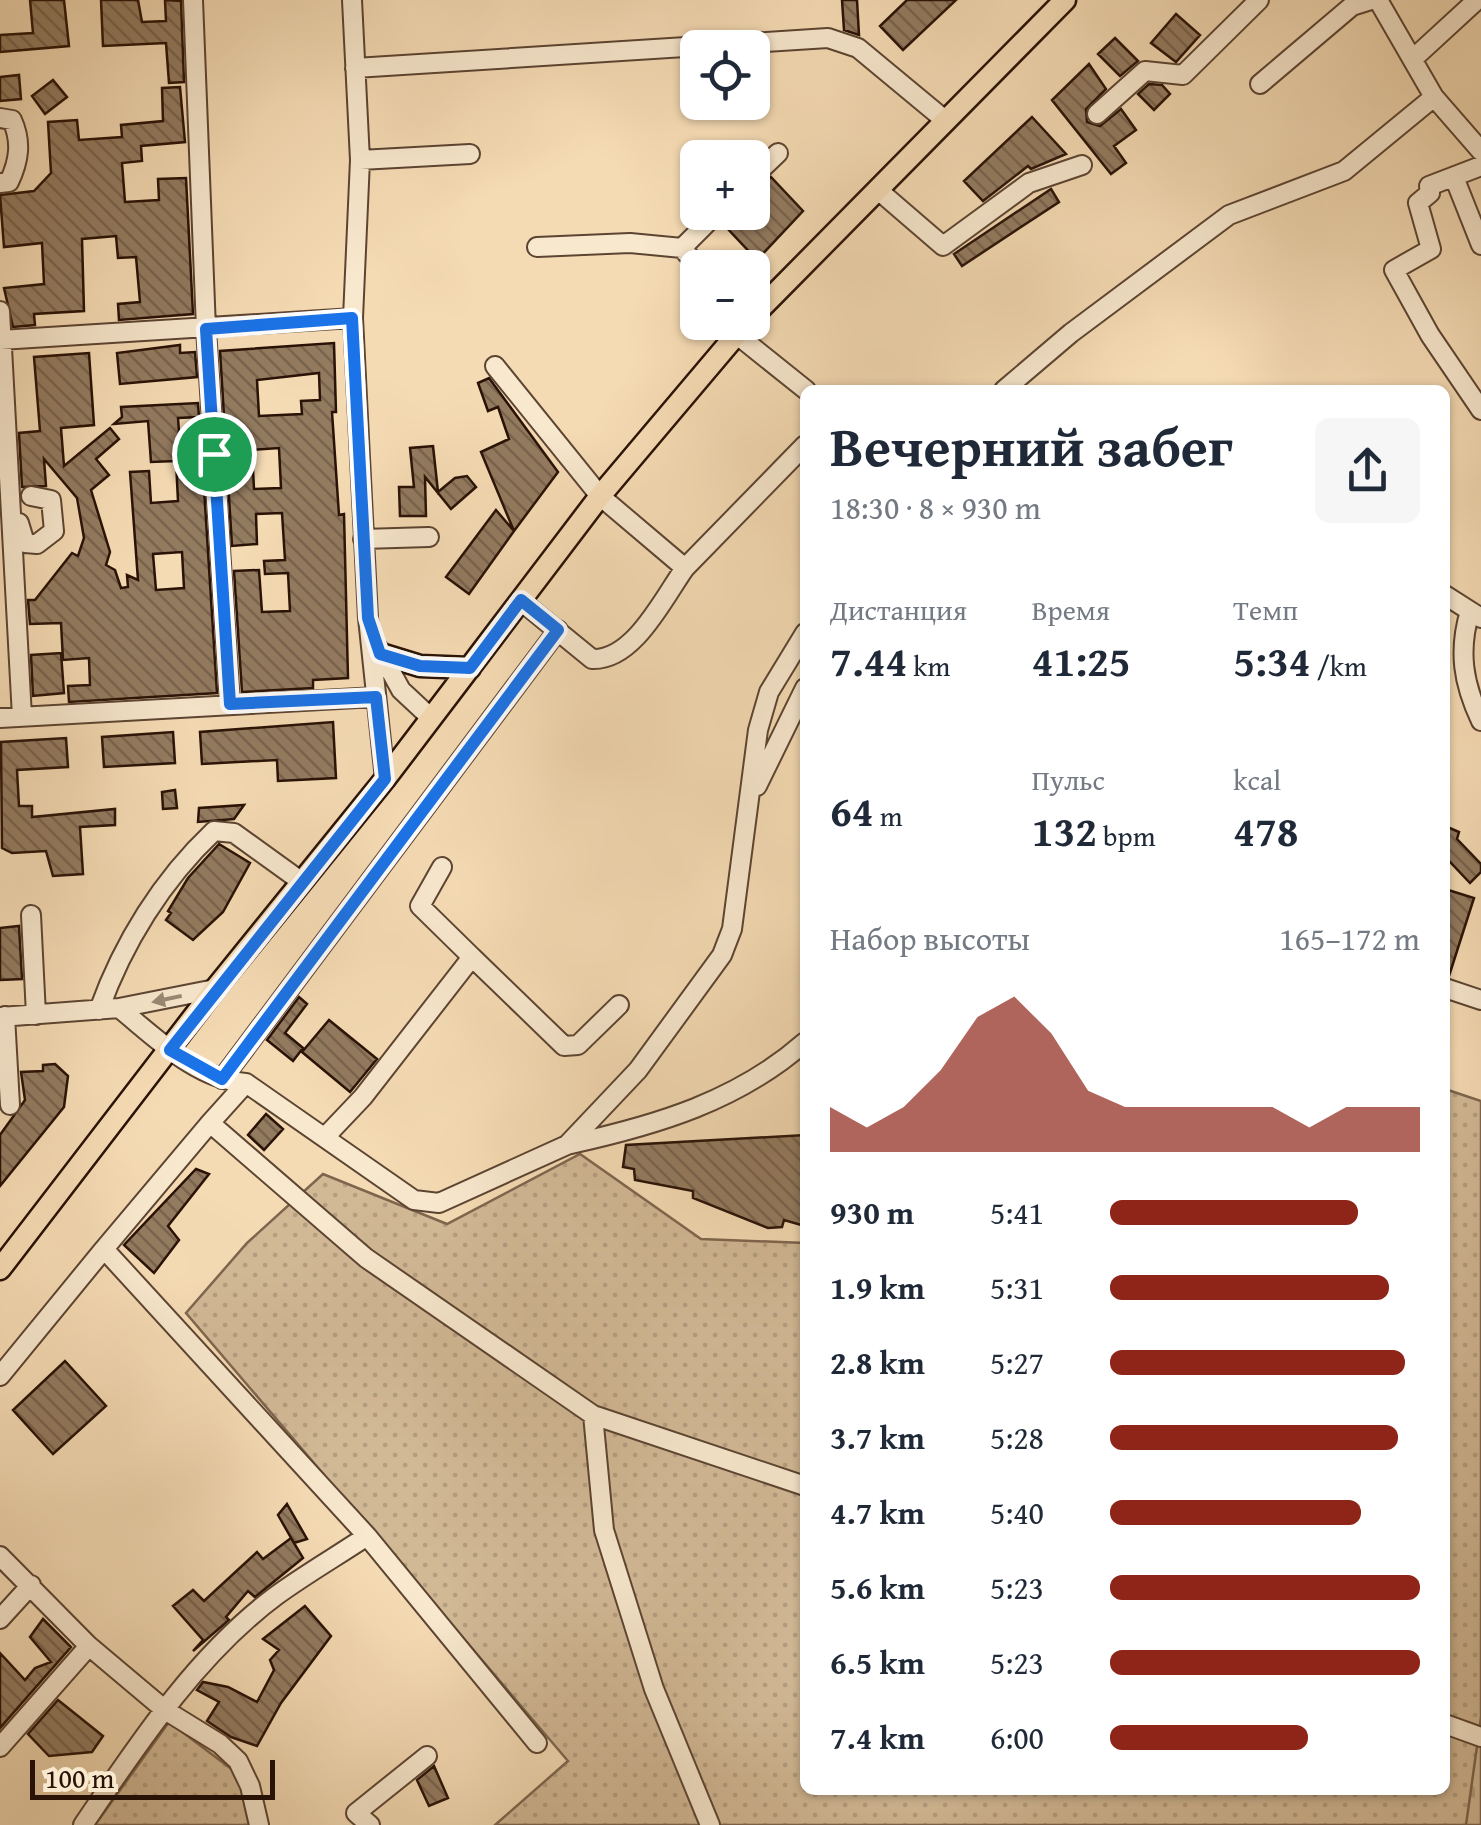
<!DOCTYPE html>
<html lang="ru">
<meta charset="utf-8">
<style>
body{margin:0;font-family:"Gentium Book Plus",serif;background:#f6f6f7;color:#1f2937;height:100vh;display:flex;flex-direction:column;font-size:38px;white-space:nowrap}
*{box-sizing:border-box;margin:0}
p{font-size:32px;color:#747a83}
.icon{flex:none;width:55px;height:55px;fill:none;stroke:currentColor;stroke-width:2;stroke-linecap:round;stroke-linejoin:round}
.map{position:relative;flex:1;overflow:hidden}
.drawer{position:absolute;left:800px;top:385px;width:650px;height:1410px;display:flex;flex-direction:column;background:#fff;border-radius:15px;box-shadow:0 2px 8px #0004}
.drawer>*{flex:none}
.controls{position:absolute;left:680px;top:30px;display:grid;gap:20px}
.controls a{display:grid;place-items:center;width:90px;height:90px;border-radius:15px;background:#fff;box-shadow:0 2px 8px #0004;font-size:50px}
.scale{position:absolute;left:30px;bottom:25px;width:245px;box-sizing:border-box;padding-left:10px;border:5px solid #291206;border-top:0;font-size:28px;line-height:35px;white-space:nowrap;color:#291206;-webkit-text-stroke:8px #f8e8ce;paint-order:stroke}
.pin{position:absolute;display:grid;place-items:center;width:85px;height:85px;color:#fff;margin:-42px;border:5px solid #fff;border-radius:50%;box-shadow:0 2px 10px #0007}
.round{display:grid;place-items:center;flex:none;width:105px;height:105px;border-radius:15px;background:#f6f6f7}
.headline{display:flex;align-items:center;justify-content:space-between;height:170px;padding:0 30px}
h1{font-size:55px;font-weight:800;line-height:75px}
.metrics{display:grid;grid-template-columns:repeat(3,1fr);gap:15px;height:170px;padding:10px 30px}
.metrics div{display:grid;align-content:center}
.metrics b{font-size:42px;font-weight:800}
.metrics small{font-size:28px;font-weight:400}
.metrics p{font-size:28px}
.chart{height:280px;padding:20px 30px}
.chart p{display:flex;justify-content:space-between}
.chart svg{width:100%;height:180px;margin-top:10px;fill:#8f2418;opacity:.7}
ul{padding:0 30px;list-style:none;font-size:32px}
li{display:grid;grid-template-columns:160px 120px 1fr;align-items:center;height:75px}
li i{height:25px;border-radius:12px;background:#8f2418}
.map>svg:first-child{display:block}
.grass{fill:url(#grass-dots);stroke:#7e664e;stroke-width:2.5}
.cemetery{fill:url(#cemetery-stones);stroke:#7e664e;stroke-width:2.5}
.building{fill:url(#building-back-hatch);stroke:#291206;stroke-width:2.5;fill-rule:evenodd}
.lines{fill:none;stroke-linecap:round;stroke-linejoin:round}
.minor-casing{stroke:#5c4432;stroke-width:22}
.major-casing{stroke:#291206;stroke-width:25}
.minor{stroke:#f8e8ce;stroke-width:18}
.major{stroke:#f5dbb4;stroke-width:20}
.oneway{fill:#9b8874}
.route-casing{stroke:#fff;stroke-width:20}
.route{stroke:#1a73e8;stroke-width:12}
</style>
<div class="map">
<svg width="1481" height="1825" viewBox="0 0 1481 1825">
<defs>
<pattern id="grass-dots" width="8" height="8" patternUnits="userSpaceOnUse" patternTransform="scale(2.5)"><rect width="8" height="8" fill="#d2b996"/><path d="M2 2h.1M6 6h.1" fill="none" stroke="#b49e80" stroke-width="1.8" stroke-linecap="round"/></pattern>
<pattern id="cemetery-stones" width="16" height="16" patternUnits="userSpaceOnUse" patternTransform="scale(2.5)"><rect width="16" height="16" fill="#d2b996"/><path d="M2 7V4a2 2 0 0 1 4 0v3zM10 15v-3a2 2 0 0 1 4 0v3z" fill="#b49e80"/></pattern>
<pattern id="building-back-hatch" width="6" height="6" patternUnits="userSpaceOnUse" patternTransform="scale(2.5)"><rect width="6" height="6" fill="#937b60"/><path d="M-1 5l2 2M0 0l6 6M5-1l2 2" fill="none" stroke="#78634d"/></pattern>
</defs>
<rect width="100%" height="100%" fill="#f5dbb4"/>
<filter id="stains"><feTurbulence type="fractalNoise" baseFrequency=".002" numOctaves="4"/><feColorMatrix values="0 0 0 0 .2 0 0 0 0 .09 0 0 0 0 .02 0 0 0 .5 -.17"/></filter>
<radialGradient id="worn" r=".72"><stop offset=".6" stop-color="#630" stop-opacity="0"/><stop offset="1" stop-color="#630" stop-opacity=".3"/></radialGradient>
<path class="grass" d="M1445,1089L1481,1101V1825H495L568,1761L186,1313L247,1243L323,1174L447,1224L580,1154L701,1239L805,1243V1790H1445Z
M169,1722L238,1774L249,1825H95Z"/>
<path class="cemetery" d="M1481,1718V1825H1466Z"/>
<path class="building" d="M30,0H64L69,46L0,52V35L33,33Z
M101,0H138L142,22L166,21L165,0L181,1L184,82L169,83L166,43L103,46Z
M842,0H857L859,35L844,30Z
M907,0H956L903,50L880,26Z
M1176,14L1200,35L1176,62L1151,43Z
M1115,38L1138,61L1120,76L1098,54Z
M1089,64L1106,89L1086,109L1087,122L1100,126L1121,109L1136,130L1114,146L1126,163L1111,174L1052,100Z
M19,75L21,99L0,101V77Z
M53,80L67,97L45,114L32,96Z
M1149,84L1162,85L1170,94L1154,110L1138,94Z
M180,87L185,142L141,146L142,161L122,163L125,202L159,200L158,179L186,178L193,314L119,320L118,304L140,302L136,257L118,258L116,236L82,239L84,311L34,314L35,325L13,327L4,288L44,284L42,243L4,247L0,195L34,191L51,173L48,122L77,120L79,140L122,137L121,125L163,121L162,88Z
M1032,117L1066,154L1031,169L1028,166L983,201L964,181Z
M771,177L803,211L757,260L726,227L738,212H752V197Z
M1051,189L1059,202L962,266L954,254Z
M334,343L336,412H332L339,515L344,514L348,678L313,680V688L242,692L234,571L259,570L262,612L290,611L288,573L265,574L264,561L285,560L282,513L256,514L257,544L232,546L220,351ZM319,373L320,400L301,401L302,414L259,416L257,380ZM279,448L281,488L254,489L252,450Z
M180,345V353L195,352L197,377L120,384L117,353Z
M89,353L94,425L61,428L64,466L110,428L119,439L96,459L109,475L91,490L110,552L106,565L115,570L121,588L128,587L127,575L138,580L130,472L149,471L151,503L178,501L176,461L151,462L148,421L114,424L122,417L121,407L198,403L199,417L178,418L181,458L202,457L217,693L69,702L68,686L90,685L89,658L63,660L61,623L30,624L28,600H35L72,553L78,556L84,538L77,498L44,459L46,486L22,487L19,433L40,431L34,357ZM182,552L184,588L156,590L153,554Z
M489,378L558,472L514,531L481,452L509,439L498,407L488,411L478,383Z
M433,446L438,492L455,478L467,476L476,487L451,509L425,477L426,516H400L399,487H414L410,448Z
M496,510L514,531L469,594L446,577Z
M61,653L64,693L33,696L31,655Z
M333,722L336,778L278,781L277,760L202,764L200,732Z
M173,732L175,763L104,767L102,737Z
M66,738L68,767L17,770L19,806H32V817L115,809V825L80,827L83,874L53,876L46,851L12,853L2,848L1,742Z
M175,790L177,808L163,809L162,792Z
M244,805L234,819L198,822L199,808Z
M1445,826L1459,832L1457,839L1481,864V872L1470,883L1450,862L1445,866Z
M219,844L250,863L223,912L193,940L166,920L171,913L168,911L188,878Z
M1445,889L1474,898L1449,976H1445Z
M19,926L22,979L0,980V928Z
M299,997L307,1004L285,1033L303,1048L293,1061L267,1040Z
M329,1020L377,1059L350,1092L302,1052Z
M55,1064L68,1076L64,1107L0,1186V1135L25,1100L21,1072L43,1071V1065Z
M266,1114L283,1129L264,1150L248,1135Z
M805,1135V1226L784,1220L782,1227L768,1228L693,1198V1191L635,1180L634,1169L623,1167L626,1145Z
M196,1169L209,1174L168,1226L179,1240L154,1273L124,1245Z
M65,1361L106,1406L53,1454L13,1410Z
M287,1504L307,1539L294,1543L278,1515Z
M291,1538L303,1558L255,1597L248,1591L226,1617L229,1620L193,1651L203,1640L173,1606L193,1590L204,1601L257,1552L263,1559Z
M305,1606L331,1636L281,1703L257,1746L231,1737L207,1721L219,1702L197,1690L203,1682L228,1687L257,1702L274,1670L270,1660L279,1650L263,1639Z
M43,1619L71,1647L0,1728V1653L25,1680L35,1668L51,1662L30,1637Z
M58,1700L103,1736L92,1752L49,1756L28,1734Z
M434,1766L448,1798L429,1806L417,1780Z"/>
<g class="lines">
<defs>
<path id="minor" d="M193,0L206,329L230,704
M352,0L360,160L353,318L368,618L385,779
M1378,0L1434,97L1481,151
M1415,57L1477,0
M355,68L828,38L858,48L946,121
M1260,84L1352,6L1371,0
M1097,114L1145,71L1183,75L1259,0
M0,118L12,120C22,142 19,161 9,182L0,183
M360,160L470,154
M1481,166L1429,186L1430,193L1418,203L1431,249L1394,270L1430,335L1481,410
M1454,177L1481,245
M752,178L778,153
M878,190L943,246L1029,183L1082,165
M537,247L630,243L682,248
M699,268L682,248L718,212
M0,311L22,717
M736,334L806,390
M0,340L353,318
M495,366L600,496L685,568C664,597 634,661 592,659L521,601
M1004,390L1071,333L1229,215L1344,171L1434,97
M19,523L25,543L37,544L54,531L51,500L31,496
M363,539L429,537
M685,568L805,445
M1445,595L1481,618
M1470,611C1458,651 1463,683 1481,721
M378,648L401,690L431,718
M0,718L376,697
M757,786L805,688
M31,915L36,1015
M472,957L564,1046L578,1045L619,1005
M1445,988L1481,1000
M119,1008C155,1037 197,1080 246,1083L414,1200L439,1203L567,1145L638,1070L722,955L732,929L758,730L769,692L805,633
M99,1010C123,943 162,880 214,831L234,833L302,882
M5,1016L10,1105
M0,1017L119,1008L215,989
M222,1079L558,630
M246,1083L210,1123L366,1258L593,1415L805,1486
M210,1123L104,1249L367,1536L537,1743
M325,1137L363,1097L472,957L420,906L442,867
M571,1144C657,1125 738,1101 805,1042
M0,1376L104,1249
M593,1415L604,1530L654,1689L710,1825
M0,1556L89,1646L0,1747
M0,1619L31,1585
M89,1646L165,1710L220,1744L238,1761L250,1786L259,1825
M1445,1724L1481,1737
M83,1825C138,1744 197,1654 277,1595C306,1574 337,1556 367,1536
M370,1825L356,1813L427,1756"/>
<path id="major" d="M752,317L1065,0
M381,654L420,666L470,668
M0,1269L215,989L385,779L600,496L747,322"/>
</defs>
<use href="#minor" class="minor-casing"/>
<use href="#major" class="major-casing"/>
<use href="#minor" class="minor"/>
<use href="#major" class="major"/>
</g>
<defs><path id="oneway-solid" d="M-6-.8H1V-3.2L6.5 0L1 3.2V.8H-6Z" transform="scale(2.5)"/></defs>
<use class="oneway" href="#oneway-solid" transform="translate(167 999) rotate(168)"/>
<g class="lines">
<defs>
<path id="route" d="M352,318L368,618L380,654L420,666L470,668L521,600L558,630L222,1079L170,1050L385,779L376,697L230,704L206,329Z"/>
</defs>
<use href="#route" class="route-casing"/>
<use href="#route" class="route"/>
</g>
<rect width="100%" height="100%" filter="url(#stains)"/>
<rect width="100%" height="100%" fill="url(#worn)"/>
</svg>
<div class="controls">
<a><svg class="icon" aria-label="locate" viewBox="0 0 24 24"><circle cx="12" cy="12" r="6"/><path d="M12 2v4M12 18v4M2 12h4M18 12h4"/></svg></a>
<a>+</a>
<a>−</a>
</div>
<div class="scale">100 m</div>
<div class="pin" style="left:214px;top:454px;background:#1e9e55"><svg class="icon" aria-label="arrive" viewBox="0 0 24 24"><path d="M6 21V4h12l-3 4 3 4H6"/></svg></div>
<section class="drawer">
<div class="headline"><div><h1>Вечерний забег</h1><p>18:30 · 8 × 930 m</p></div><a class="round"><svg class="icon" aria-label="share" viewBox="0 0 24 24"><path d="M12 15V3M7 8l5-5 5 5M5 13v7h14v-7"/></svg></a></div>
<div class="metrics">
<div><p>Дистанция</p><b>7.44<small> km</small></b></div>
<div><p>Время</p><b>41:25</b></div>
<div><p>Темп</p><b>5:34<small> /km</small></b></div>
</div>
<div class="metrics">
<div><b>64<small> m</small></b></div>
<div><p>Пульс</p><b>132<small> bpm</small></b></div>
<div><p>kcal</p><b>478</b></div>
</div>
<div class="chart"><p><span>Набор высоты</span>165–172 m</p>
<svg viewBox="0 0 160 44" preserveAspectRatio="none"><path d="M0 44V33L10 38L20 33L30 24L40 11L50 6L60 15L70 29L80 33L90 33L100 33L110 33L120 33L130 38L140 33L150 33L160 33V44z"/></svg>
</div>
<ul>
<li><b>930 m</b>5:41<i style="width:80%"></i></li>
<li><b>1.9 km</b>5:31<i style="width:90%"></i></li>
<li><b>2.8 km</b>5:27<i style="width:95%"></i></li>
<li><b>3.7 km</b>5:28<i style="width:93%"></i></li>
<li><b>4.7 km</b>5:40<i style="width:81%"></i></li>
<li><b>5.6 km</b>5:23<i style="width:100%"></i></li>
<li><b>6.5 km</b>5:23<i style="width:100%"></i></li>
<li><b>7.4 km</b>6:00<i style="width:64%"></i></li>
</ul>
</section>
</div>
